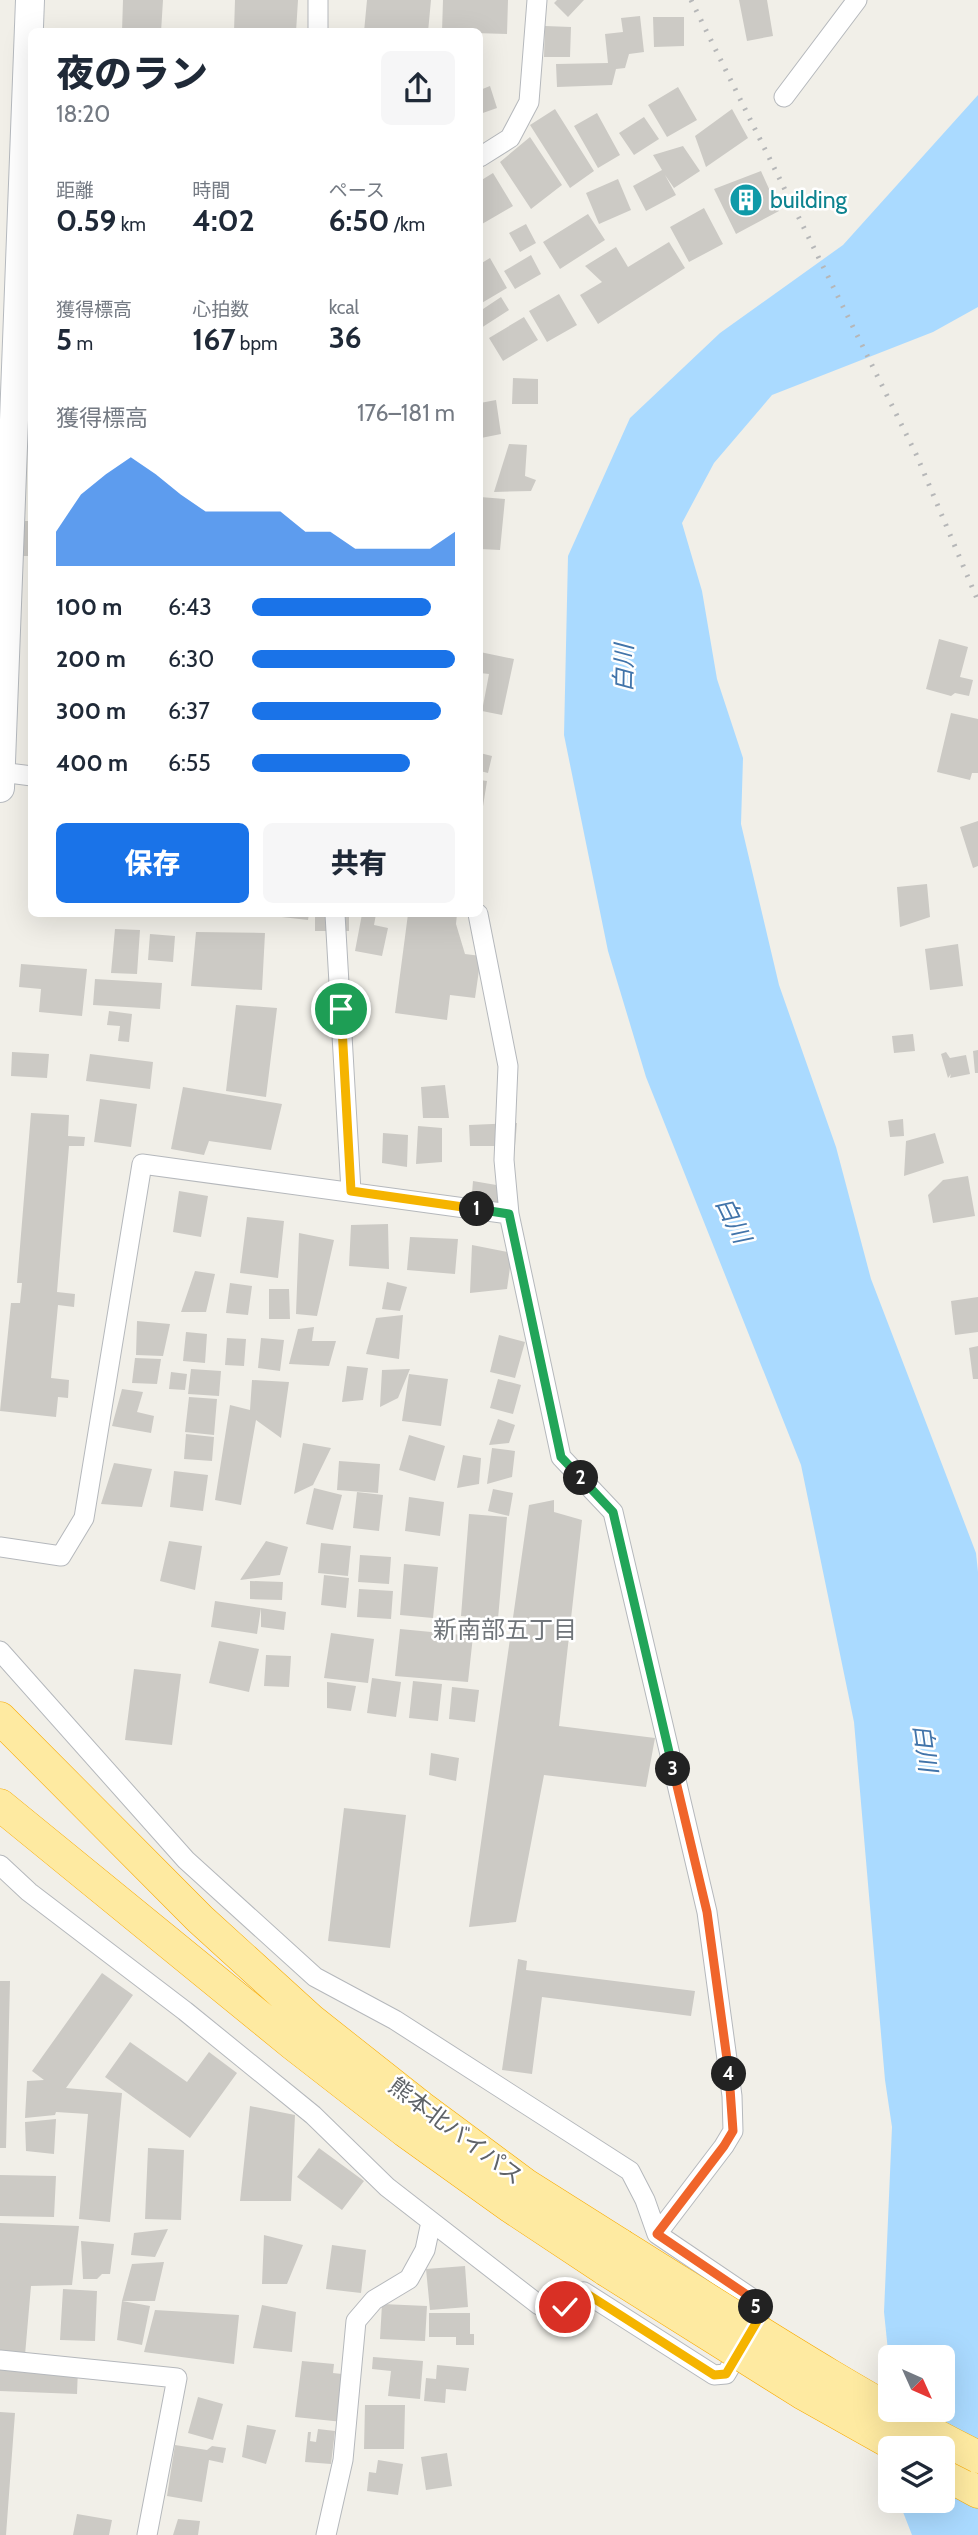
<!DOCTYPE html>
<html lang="ja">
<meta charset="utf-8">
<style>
body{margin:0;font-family:Cabin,"Noto Sans JP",sans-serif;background:#f6f6f7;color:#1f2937;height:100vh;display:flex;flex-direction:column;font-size:26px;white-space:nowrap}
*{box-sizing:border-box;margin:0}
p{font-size:23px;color:#747a83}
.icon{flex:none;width:38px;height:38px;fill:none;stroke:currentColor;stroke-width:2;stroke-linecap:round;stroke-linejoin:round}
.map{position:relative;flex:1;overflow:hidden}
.side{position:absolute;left:28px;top:28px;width:455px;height:889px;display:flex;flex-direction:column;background:#fff;border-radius:10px;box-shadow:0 7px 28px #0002}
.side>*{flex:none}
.needle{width:46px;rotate:135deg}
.controls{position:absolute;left:878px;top:2345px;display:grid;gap:14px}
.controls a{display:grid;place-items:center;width:77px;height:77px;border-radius:10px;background:#fff;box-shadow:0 7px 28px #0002;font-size:35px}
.pin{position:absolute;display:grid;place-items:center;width:60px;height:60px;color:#fff;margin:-30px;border:4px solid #fff;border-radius:50%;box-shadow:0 2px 7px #0007}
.km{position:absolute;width:35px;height:35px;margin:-18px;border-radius:50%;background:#222;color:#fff;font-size:19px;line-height:35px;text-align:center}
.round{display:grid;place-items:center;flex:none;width:74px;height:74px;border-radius:10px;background:#f6f6f7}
.headline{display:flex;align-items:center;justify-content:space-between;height:119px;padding:0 28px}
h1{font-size:38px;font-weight:800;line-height:52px}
.metrics{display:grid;grid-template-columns:repeat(3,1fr);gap:10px;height:119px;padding:7px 28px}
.metrics div{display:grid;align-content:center}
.metrics b{font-size:30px;font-weight:800}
.metrics small{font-size:19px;font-weight:400}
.metrics p{font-size:19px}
.chart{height:196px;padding:14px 28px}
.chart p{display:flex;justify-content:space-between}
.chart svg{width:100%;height:126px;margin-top:7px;fill:#1a73e8;opacity:.7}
.cta{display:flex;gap:14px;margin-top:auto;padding:14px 28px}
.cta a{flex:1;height:80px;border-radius:10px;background:#1a73e8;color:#fff;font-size:28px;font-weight:800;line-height:80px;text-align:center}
.cta a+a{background:#f6f6f7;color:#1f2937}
ul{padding:0 28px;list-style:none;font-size:23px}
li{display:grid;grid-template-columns:112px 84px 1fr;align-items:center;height:52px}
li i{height:18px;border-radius:9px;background:#1a73e8}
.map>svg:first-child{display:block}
.water{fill:#aadaff}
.building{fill:#cccac5}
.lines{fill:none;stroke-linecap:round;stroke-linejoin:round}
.minor-casing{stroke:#b5b8bc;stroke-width:21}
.secondary-casing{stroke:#b6babf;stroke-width:30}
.trunk-casing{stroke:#f9ab00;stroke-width:33}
.minor{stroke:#fff;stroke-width:19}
.secondary{stroke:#fff;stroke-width:28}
.trunk{stroke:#feeaa1;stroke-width:32}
.rail{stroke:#b6b7b8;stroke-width:5;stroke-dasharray:2 9;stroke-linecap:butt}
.trunk-bridge-casing{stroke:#f9ab00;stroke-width:33;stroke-linecap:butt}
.trunk-bridge{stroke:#feeaa1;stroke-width:32}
.split-1-casing{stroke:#fff;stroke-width:14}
.split-2-casing{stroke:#fff;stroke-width:14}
.split-3-casing{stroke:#fff;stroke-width:14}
.split-4-casing{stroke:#fff;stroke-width:14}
.split-5-casing{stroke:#fff;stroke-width:14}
.split-6-casing{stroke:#fff;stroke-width:14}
.split-1{stroke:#f5b400;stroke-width:9}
.split-2{stroke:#22a559;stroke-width:9}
.split-3{stroke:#22a559;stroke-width:9}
.split-4{stroke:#f0652b;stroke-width:9}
.split-5{stroke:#f0652b;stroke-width:9}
.split-6{stroke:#f5b400;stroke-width:9}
.labels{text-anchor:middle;stroke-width:5;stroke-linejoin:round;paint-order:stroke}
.culture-label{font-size:23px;fill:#0d838f;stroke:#fff;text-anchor:start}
.street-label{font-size:23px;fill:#5f6368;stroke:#fff}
.water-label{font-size:24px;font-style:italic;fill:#4174aa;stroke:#fff}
.neighbourhood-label{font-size:24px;fill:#70757a;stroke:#fff}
</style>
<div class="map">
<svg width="978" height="2535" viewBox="0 0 978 2535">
<rect width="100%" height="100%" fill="#f1efe8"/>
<path class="water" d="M978,95V307L933,332L772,395L714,463L682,523L702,591L717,679L743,758L741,824L779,985L836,1147L871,1279L976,1553L978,1572V2535H912L903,2512L902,2501H943V2448H897L893,2410H943V2357H891V2380L884,2312L892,2127L885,2080L854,1722L801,1465L646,1077L608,951L564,735L568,556L630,418L720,333L843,245Z"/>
<path class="building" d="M123,0H163L161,32H122Z
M235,0H298L296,32H234Z
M367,0H431L428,32H364Z
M443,0H508L507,34L442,32Z
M557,0H584L568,17L554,3Z
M739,0H767L773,36L747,41Z
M640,16L644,52L629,54L625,68L616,69L612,85L557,87L556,64L608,63L605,34L623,32L621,18Z
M653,17H684V46L654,47Z
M545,26L571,27L570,57H544Z
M490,86L497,108L480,114V90Z
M678,87L697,120L667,137L648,105Z
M555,109L594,171L570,188L530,125Z
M732,109L748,138L706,167L695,136Z
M597,113L620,155L598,168L574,126Z
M644,117L659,139L634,155L619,133Z
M530,137L562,185L531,209L500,162Z
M683,146L700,171L674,188L665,175L676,195L646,211L633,186L662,170L653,155Z
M761,171L779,211L736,234L714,189Z
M493,173L513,206L482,224L480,220V181Z
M618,179L631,210L599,224L586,193Z
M704,208L723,244L689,262L670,227Z
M588,214L605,240L560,269L543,242Z
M526,224L536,243L520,252L509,233Z
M669,242L685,268L598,324L580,295L602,282L585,266L616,247L628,267Z
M531,255L541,274L515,289L504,271Z
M490,258L507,288L480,304V264Z
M559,294L577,325L547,342L529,311Z
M501,297L509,310L481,328L480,311Z
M524,317L538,340L503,361L489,338Z
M513,378L538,379V404H512Z
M496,400L501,434L481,438L480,403Z
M509,444L527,445L525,476L536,480L531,491L494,492Z
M480,497L505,499L500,550L480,549Z
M20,521H32V556H20Z
M939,639L968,647L960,677L973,680L969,696L955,693L951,696L926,689Z
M480,652L514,659L502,715L482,711L489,674L480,673Z
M951,713L978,719V773H972L970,780L937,772Z
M480,753L492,756L488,773L480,771Z
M480,780L487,781L481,819H480Z
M978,821V866L973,868L960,827Z
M927,884L930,917L900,927L897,887Z
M274,914H309L308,920L273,916Z
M315,914H349V931H315Z
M362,914H376L374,925L388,928L382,956L355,951Z
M408,914H457L456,924L465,954L481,956L475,998L450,995L447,1020L395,1013Z
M115,929L140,930L137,974L111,973Z
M196,932L265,933L262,990L191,986Z
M150,934L175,936L173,962L148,960Z
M958,944L963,986L930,990L925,949Z
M21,964L87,969L82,1016L39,1012L41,989L19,987Z
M95,979L162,983L160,1009L93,1005Z
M236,1005L277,1008L266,1097L226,1091Z
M109,1011L132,1014L129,1042L118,1041L120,1026L107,1025Z
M913,1034L915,1051L894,1053L892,1036Z
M978,1050V1073H975L973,1051Z
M12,1052L49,1054L47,1078L11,1076Z
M946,1052L950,1058L966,1055L970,1074L950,1078L951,1074L948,1078L941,1054Z
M90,1054L153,1062L150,1089L86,1081Z
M445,1085L449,1118H423L421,1087Z
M183,1087L282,1104L271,1150L209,1141L204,1155L171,1149Z
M100,1099L137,1104L131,1147L94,1142Z
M31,1113L69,1115L68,1136L85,1137L84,1146H69L57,1292L75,1294L74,1307L58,1305L51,1378L69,1380L68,1398L58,1397L56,1417L0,1411L11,1303H20L22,1283H17Z
M903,1119L904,1136L890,1137L888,1121Z
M517,1123L515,1146H470L469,1125Z
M418,1126L442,1128V1162L416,1164Z
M383,1133L408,1135L407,1167L382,1163Z
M935,1133L944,1163L904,1176L906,1141Z
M968,1176L975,1216L933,1223L928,1195L943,1180Z
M473,1181L502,1186L503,1209L471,1205Z
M179,1191L208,1196L201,1237L173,1232Z
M247,1217L284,1221L278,1278L240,1273Z
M388,1224L389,1269L349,1266L351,1225Z
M299,1233L334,1240L317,1316L296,1314Z
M410,1237L458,1239L455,1274L407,1270Z
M472,1245L512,1253L507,1289L470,1293Z
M195,1271L215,1274L206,1312H181Z
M387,1282L407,1287L400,1311L382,1309Z
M230,1283L252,1286L248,1315L226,1313Z
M269,1289H289L290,1319H269Z
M978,1297V1332L955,1335L951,1301Z
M403,1315L399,1359L366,1354L376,1318Z
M137,1321L170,1324L163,1356L136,1355Z
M314,1327L312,1341H336L329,1366L289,1364L298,1329Z
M186,1332L207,1334L205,1363L183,1361Z
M499,1335L525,1342L515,1378L490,1372Z
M227,1338L246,1339L244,1366L225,1365Z
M261,1338L284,1340L280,1371L258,1368Z
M978,1346V1379H973L969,1348Z
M135,1358L161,1359L157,1384L132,1383Z
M347,1366L368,1368L363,1400L342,1402Z
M191,1369L221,1371L219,1396L188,1394Z
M410,1369L398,1398L380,1407L382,1370Z
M171,1372L187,1374L185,1390L169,1389Z
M409,1374L448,1379L441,1426L402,1421Z
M498,1379L521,1385L513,1414L490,1408Z
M252,1380L289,1382L281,1438L256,1420L241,1505L215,1500L230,1405L250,1410Z
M122,1389L143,1392L137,1412L154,1416L151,1433L112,1426Z
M189,1397L217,1399L214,1435L185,1432Z
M498,1419L515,1425L509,1443L489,1445Z
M186,1434L214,1437L212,1461L184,1459Z
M409,1435L445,1446L435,1481L399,1470Z
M303,1443L331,1448L313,1485L294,1494Z
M492,1448L515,1451L512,1477L487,1484Z
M463,1455L481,1458L479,1484L457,1488Z
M339,1461L380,1464L378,1493L337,1490Z
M114,1463L152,1469L142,1507L101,1504Z
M174,1471L208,1475L203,1511L170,1507Z
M314,1488L342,1495L333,1530L306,1524Z
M493,1489L513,1493L509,1516L488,1511Z
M357,1492L383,1495L379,1531L353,1528Z
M409,1497L444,1502L440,1536L405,1531Z
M554,1500V1512L582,1520L559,1726L655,1738L646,1787L544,1775L516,1922L469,1927L529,1505Z
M469,1514L507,1517L498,1619L461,1616Z
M169,1541L202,1546L195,1590L160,1581Z
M266,1541L288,1547L280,1575L240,1580Z
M321,1543L351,1546L348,1576L318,1573Z
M360,1555L391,1557L389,1584L358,1582Z
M404,1564L438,1567L433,1618L400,1615Z
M324,1575L349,1578L346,1608L321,1605Z
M250,1581L283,1582L282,1600L250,1599Z
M359,1589L393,1591L391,1619L357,1617Z
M215,1601L261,1608L257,1634L211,1627Z
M261,1608L286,1612L284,1630L261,1627Z
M400,1629L473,1636L468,1682L395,1676Z
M331,1633L374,1639L368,1683L324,1678Z
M219,1641L259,1649L249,1692L209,1683Z
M266,1655L291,1656L289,1687L264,1686Z
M134,1669L181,1674L172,1745L125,1740Z
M372,1678L401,1682L396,1717L367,1713Z
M413,1681L442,1684L438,1721L409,1718Z
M327,1682L356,1686L351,1711L327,1708Z
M452,1687L479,1690L475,1722L449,1719Z
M431,1753L459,1758L456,1781L429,1775Z
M344,1808L406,1815L390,1948L328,1941Z
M518,1959L527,1961L526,1970L695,1991L691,2016L542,1997L532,2074L502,2070Z
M102,1973L133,1995L66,2088L122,2093L110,2222L79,2219L88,2114L56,2112L55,2115L25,2118L27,2081L44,2080L32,2071Z
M0,1981H10L6,2148H0Z
M130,2042L187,2082L209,2052L237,2073L190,2138L105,2077Z
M250,2106L295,2115L291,2201H240Z
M56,2119L54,2154L26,2151L25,2122Z
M148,2148L184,2150L181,2220L145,2219Z
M319,2148L364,2181L342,2210L297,2177Z
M0,2175L56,2176L54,2217L0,2216Z
M0,2223L79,2226L72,2285L31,2286L25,2355L0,2352Z
M168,2229L155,2257L131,2255L134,2233Z
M264,2235L303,2245L287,2284H262Z
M81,2241L114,2244L110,2274H102L97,2279H83Z
M332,2245L366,2250L361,2293L326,2289Z
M164,2262L155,2301H122L150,2306L142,2345L117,2340L122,2301L132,2264Z
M465,2266L468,2307L430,2310L426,2269Z
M63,2289L97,2291L95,2341L60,2340Z
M382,2304L427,2306L425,2341L380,2339Z
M262,2305L296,2312L292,2352L253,2348Z
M155,2310L239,2315L234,2364L144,2352Z
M429,2313H470V2334H474V2345H456V2337H429Z
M373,2357L423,2361L420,2399L388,2396L391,2371L372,2369Z
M302,2361L334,2364L333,2373L342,2374L343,2422L295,2417Z
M0,2365L78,2368L77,2394L0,2391Z
M437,2365L469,2368L466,2391L446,2389L445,2403L424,2401L426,2378L436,2379Z
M198,2397L223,2404L213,2440L188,2433Z
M365,2405H405L404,2449H364Z
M0,2412L15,2413L6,2535H0Z
M247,2425L276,2430L266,2464L242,2457Z
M318,2429L335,2431L331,2464L305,2462L308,2432H311L310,2441L316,2442Z
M175,2445L207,2450L212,2446L226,2448L223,2463L209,2460L202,2502L167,2496Z
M447,2453L452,2486L426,2490L421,2457Z
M378,2460L403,2464L398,2495L367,2491L369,2472L376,2473Z
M77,2514L112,2520L109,2535H73Z
M178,2519L200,2521L198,2535H173Z"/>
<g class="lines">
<defs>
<path id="minor" d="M318,0V32
M784,97L857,0
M480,157L510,138L529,102L537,0
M0,772L32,776
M335,914L351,1191
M478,914L508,1066L504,1160L509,1214L561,1457L613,1512L707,1912L732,2096L733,2131L724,2146L657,2234
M0,1547L61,1556L84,1518L142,1164L509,1214
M0,1651L186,1860L315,1977L395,2020L630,2171L645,2200L657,2234L753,2299L759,2318L726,2374L714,2375L584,2292L565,2307L539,2305L387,2187L313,2115L185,2011L29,1892L0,1865
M0,2360L177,2378L147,2535
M326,2535L343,2460L356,2321L374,2300L409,2279L425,2250L431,2222"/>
<path id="secondary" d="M0,788L30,0"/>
<path id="trunk" d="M0,1718L200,1919L311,2020L421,2107L526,2185L621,2245
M0,1805L293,2044L405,2131L511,2207L606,2270
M943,2473L978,2492"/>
</defs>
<use href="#minor" class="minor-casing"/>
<use href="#secondary" class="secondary-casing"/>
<use href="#trunk" class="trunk-casing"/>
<use href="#minor" class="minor"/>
<use href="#secondary" class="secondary"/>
<use href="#trunk" class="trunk"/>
<path class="rail" d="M691,0L916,454L978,601"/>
<defs>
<path id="trunk-bridge" d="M621,2245C738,2318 854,2395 978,2457
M606,2270L802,2393L900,2448"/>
</defs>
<use href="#trunk-bridge" class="trunk-bridge-casing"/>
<use href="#trunk-bridge" class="trunk-bridge"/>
</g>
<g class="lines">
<defs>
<path id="split-1" d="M341,1009L351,1191L477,1209"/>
<path id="split-2" d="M477,1209L509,1214L561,1457L581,1478"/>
<path id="split-3" d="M581,1478L613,1512L673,1769"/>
<path id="split-4" d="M673,1769L707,1912L729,2074"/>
<path id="split-5" d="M729,2074L733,2131L724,2146L657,2234L753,2299L756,2307"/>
<path id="split-6" d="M565,2307L584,2292L714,2375L726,2374L759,2318L756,2307"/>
</defs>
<use href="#split-1" class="split-1-casing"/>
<use href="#split-2" class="split-2-casing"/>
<use href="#split-3" class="split-3-casing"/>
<use href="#split-4" class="split-4-casing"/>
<use href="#split-5" class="split-5-casing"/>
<use href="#split-6" class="split-6-casing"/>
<use href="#split-1" class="split-1"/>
<use href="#split-2" class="split-2"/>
<use href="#split-3" class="split-3"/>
<use href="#split-4" class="split-4"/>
<use href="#split-5" class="split-5"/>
<use href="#split-6" class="split-6"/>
</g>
<defs>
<symbol id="building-disc" viewBox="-11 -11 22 22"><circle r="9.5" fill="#0f9aa8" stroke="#fff"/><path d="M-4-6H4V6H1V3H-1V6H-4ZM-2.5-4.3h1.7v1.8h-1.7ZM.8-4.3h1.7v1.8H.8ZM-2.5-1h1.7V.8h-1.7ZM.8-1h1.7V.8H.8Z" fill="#fff"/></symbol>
</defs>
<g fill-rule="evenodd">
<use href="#building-disc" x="727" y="181" width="38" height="38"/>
</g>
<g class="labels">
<g class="culture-label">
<text x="770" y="208">building</text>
</g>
<g class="street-label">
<text transform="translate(456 2131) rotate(37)" y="8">熊本北バイパス</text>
</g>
<g class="water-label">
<text transform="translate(624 668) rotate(-89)" y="8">白川</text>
<text transform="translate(733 1220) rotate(64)" y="8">白川</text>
<text transform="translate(925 1748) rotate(82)" y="8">白川</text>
</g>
<g class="neighbourhood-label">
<text x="505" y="1638">新南部五丁目</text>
</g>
</g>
</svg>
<div class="controls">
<a><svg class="needle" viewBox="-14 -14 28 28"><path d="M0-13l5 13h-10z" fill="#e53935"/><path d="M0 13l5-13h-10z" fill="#747a83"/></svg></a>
<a><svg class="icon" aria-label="layers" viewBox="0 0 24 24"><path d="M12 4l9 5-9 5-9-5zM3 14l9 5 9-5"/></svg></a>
</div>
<div class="pin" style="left:341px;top:1009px;background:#1e9e55"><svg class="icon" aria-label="arrive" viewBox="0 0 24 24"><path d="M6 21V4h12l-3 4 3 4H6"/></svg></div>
<div class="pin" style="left:565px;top:2307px;background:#d93025"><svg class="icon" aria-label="check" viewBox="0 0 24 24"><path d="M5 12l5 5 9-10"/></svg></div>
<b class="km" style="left:477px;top:1209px">1</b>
<b class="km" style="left:581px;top:1478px">2</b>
<b class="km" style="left:673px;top:1769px">3</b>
<b class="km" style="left:729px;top:2074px">4</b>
<b class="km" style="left:756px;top:2307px">5</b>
<section class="side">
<div class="headline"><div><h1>夜のラン</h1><p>18:20</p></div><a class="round"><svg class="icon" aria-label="share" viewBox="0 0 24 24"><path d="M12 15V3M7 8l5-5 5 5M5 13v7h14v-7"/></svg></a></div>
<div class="metrics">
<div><p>距離</p><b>0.59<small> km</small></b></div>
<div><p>時間</p><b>4:02</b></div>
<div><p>ペース</p><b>6:50<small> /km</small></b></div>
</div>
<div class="metrics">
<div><p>獲得標高</p><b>5<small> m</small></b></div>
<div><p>心拍数</p><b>167<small> bpm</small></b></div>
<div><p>kcal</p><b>36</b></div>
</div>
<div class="chart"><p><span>獲得標高</span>176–181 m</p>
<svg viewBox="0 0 160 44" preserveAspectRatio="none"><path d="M0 44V32L10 19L20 12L30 6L40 12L50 19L60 25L70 25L80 25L90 25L100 32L110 32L120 38L130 38L140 38L150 38L160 32V44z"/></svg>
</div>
<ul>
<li><b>100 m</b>6:43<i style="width:88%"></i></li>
<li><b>200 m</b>6:30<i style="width:100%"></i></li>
<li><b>300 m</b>6:37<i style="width:93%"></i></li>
<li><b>400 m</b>6:55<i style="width:78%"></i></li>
</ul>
<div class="cta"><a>保存</a><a>共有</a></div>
</section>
</div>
